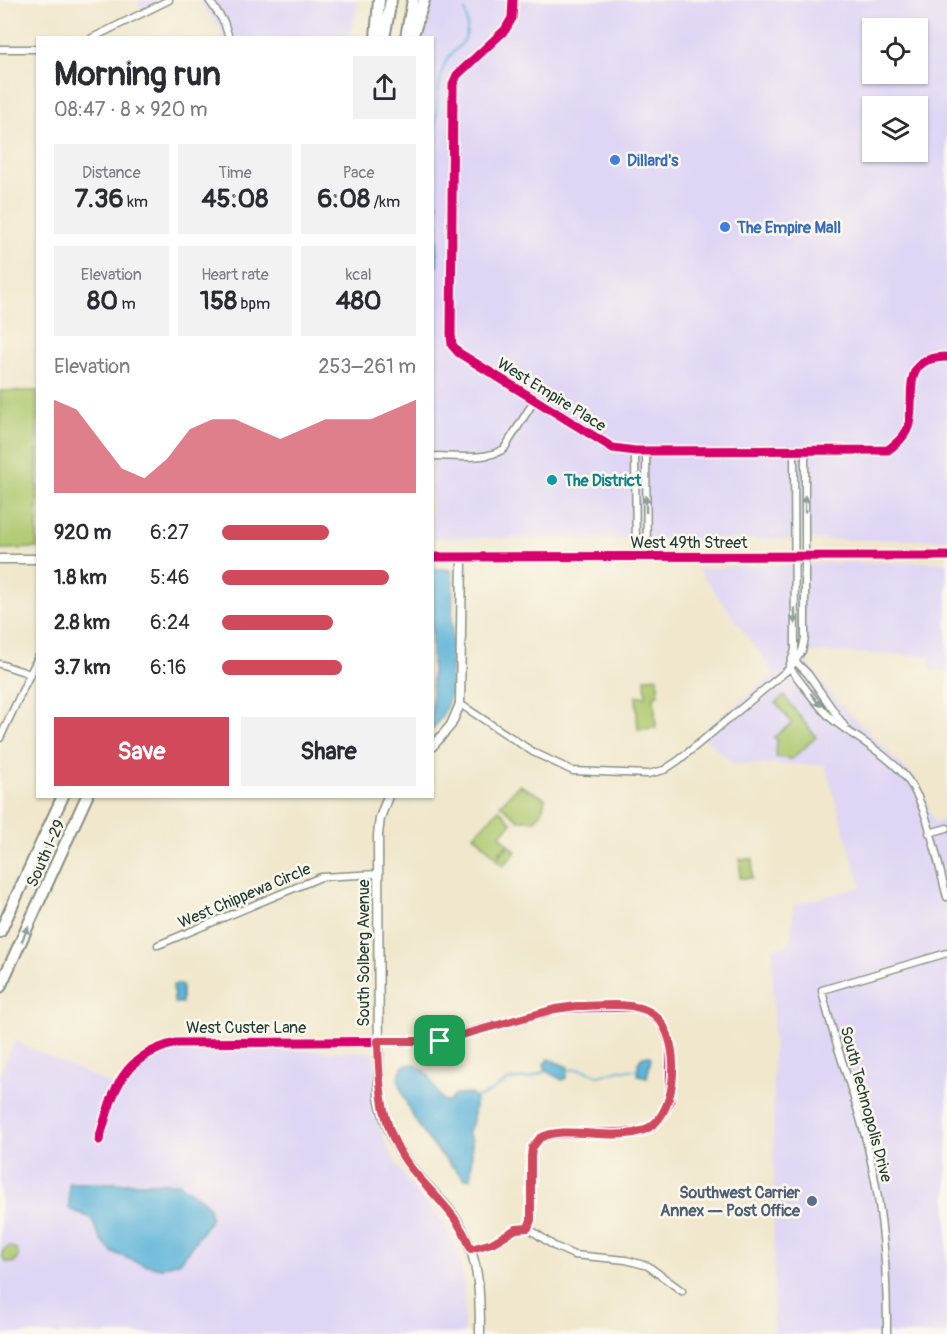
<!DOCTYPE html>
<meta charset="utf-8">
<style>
body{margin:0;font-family:Pangolin,sans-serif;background:#f2f2f3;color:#2b2b33;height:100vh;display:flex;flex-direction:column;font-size:22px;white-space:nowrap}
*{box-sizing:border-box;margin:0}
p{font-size:20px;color:#7c7c81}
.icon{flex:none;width:33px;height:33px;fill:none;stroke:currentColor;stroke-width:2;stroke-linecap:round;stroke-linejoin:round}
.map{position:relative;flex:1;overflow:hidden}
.details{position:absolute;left:36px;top:36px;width:398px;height:762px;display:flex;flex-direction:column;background:#fff;border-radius:0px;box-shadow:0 2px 4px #0004}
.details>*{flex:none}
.tools{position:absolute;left:862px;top:18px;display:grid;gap:12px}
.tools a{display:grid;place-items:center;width:66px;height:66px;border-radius:0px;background:#fff;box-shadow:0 2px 4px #0004;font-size:30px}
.pin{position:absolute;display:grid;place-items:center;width:51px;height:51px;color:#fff;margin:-26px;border-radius:12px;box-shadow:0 3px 9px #0006}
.round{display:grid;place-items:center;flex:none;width:63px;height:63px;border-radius:0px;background:#f2f2f3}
.headline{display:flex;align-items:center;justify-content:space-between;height:102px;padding:0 18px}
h1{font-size:33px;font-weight:800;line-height:45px}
.figures{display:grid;grid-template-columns:repeat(3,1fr);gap:9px;height:102px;padding:6px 18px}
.figures div{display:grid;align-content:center;border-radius:0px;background:#f2f2f3;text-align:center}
.figures b{font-size:26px;font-weight:800}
.figures small{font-size:16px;font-weight:400}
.figures p{font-size:16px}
.chart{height:168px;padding:12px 18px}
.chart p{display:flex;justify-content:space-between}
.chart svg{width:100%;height:108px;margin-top:6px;fill:#d1495b;opacity:.7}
.primary-button{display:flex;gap:12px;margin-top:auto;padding:12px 18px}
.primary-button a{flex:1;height:69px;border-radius:0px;background:#d1495b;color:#fff;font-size:24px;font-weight:800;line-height:69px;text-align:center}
.primary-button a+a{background:#f2f2f3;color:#2b2b33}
ul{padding:0 18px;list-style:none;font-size:20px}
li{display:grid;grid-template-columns:96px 72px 1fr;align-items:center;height:45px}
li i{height:15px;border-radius:8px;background:#d1495b}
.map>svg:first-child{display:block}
.built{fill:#dfd5f5;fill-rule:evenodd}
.green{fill:#afc96f;stroke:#678352;stroke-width:1.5}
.water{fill:#5cb3d9;stroke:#3e7886;stroke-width:1.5}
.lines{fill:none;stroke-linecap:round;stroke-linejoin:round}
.stream{stroke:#5cb3d9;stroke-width:2}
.street-casing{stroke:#889280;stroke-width:9}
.secondary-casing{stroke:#889280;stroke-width:11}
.highway-casing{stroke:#889280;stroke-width:14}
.street{stroke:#fff;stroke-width:6}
.secondary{stroke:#fff;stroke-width:8}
.highway{stroke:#fff;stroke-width:10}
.cycleway-casing{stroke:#fbf7ec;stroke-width:13}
.cycleway{stroke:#d6006c;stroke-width:9}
.oneway{fill:#8f9e9a}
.route-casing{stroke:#fff;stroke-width:12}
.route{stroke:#d1495b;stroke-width:8}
.shop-dot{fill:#3f7fe0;stroke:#fbf7ec;stroke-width:2}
.culture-dot{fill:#0f9aa8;stroke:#fbf7ec;stroke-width:2}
.service-dot{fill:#5c6f8a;stroke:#fbf7ec;stroke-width:2}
.labels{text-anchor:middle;stroke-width:5;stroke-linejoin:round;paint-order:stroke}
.shop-label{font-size:16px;font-weight:bold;fill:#366cbe;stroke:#fbf7ec;text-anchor:start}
.street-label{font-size:16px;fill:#1f3d34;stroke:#fbf7ec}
.culture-label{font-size:16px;font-weight:bold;fill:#0d838f;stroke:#fbf7ec;text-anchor:start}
.service-label{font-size:16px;font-weight:bold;fill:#4e5e75;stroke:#fbf7ec;text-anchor:end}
</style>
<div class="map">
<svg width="947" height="1334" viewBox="0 0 947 1334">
<rect width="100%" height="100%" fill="#fbf7ec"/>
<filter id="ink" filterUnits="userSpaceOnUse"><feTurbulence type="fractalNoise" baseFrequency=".0167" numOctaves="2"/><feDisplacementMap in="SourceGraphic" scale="12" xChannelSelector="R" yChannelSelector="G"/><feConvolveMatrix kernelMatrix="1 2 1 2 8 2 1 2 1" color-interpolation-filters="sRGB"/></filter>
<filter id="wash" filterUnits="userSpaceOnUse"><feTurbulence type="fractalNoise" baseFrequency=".008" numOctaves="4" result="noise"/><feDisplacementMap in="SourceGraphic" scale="24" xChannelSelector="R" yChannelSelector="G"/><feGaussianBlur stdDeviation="1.35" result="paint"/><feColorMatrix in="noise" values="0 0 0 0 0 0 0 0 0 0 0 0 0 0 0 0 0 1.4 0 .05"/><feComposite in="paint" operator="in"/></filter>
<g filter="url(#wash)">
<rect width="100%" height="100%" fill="#f0e7cc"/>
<path class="built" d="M139,0H172L141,17Z
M199,0H358L351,37L223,38V32Z
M432,0H947V540L432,538V38H420ZM873,28H918V74H873ZM873,106H918V152H873Z
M947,562V670L929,671V656L813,652L806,660L834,698L919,782L934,822L947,819V1334H774L773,948L790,945L794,905L861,887L825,765L734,764L700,734L775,674L698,569L811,563Z
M15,1041L125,1091L137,1072L149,1060L173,1052L193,1049L374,1052L379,1127L392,1157L411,1187L443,1222L459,1254L464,1285V1334H0V1072Z"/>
<path class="green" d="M0,391H37V548L0,549Z
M800,595L802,637L800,638L797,596Z
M658,677V695L654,696L656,728L638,729L636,696H646L645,678Z
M784,696L816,737L792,759L776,757L777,740L774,737L792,723L776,703Z
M519,785L545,798L542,812L535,820H519L500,805Z
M499,809L512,823L500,835L508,844L495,856L474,835Z
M509,845L516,852L503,866L496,859Z
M740,859H753L752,878H740Z
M2 1255a8 8 0 1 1 16 0a8 8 0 1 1-16 0Z"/>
<path class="water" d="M432,196L437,203V266L432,271Z
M432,568L451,570L453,580L451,694L443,715L432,730Z
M173,985H182V1003H174Z
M643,1056H650L651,1059L647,1077L638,1075V1063Z
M549,1059L568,1067L566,1078L562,1080L546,1071L544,1064Z
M413,1064C437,1073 430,1090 445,1102H449L454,1095L471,1094L476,1100L472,1125L467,1132L472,1140L471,1179L464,1178C433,1148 407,1119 398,1077L403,1066Z
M69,1183H179C192,1195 211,1198 211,1219L181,1261L161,1268L139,1263L112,1252L101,1240L91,1218L69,1209Z"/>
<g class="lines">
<path class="stream" d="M432,148C438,123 436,97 442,72C449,42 475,52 465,10
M568,1070L582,1069L599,1076L619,1070H637
M474,1097L483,1096L509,1080L530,1078L546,1071"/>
</g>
</g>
<g filter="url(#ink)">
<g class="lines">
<defs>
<path id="street" d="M209,0L224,22L229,38
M513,0L512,18L505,30L457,75L453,84L451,334L452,345L459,353L613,448L635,451L888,450C897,443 906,436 909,424C916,394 899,357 947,357
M92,38L169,0
M0,49H38
M635,451L636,557
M646,451L647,557
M432,456C454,456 485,461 504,449L534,401
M793,659L808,674L845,727
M0,664L30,674
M790,664L795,650L794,451
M789,667C803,684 816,705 833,720C856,739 890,755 908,780C929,809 937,862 947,897
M460,704L533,752L573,771L648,774L664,770L679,760L790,668L802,651L805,638V451
M0,738L38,657
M929,833L947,828
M158,945L321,877L378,874
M99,1140C113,1091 121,1056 176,1043L433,1041L562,1008L634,1007L648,1011L661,1022L671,1046L670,1101L661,1117L651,1127L640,1132L554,1134L540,1138L532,1148L531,1157V1220L528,1228
M528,1228L554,1246L574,1255L626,1260L648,1266L682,1291
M471,1249L492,1243L516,1229L528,1228
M887,1334C887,1274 884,1216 870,1157C858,1100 834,1046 822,990L947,953"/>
<path id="secondary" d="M432,557L947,556
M0,559H38
M432,747L451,725L460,704L462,557
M388,796L380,818L378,835L379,1097C385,1124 395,1150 414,1171C431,1191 451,1207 463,1231C480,1264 480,1298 480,1334"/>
<path id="highway" d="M406,37L413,0
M376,38L379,0
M384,38L391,0
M412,38L424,0
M0,932L63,796
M0,987L87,796"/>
</defs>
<use href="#street" class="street-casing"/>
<use href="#secondary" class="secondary-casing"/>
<use href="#highway" class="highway-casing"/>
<use href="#street" class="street"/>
<use href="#secondary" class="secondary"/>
<use href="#highway" class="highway"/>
<defs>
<path id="cycleway" d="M513,0L512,18L505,30L457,75L453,84L451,334L452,345L459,353L613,448L635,451L888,450C897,443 906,436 909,424C916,394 899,357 947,357
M432,557L947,556
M99,1140C113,1091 121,1056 176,1043L433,1041L562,1008L634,1007L648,1011L661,1022L671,1046L670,1101L661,1117L651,1127L640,1132L554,1134L540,1138L532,1148L531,1157V1220L528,1228"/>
</defs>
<use href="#cycleway" class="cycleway-casing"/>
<use href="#cycleway" class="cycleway"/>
</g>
<defs><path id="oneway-solid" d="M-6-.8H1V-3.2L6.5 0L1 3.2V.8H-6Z" transform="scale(1.5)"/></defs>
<g class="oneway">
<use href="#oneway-solid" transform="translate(646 504) rotate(-91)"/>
<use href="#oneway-solid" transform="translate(805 504) rotate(-90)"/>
<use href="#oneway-solid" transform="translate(795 616) rotate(89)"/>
<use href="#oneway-solid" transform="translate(816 700) rotate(51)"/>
<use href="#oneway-solid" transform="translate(25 934) rotate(-66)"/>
</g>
</g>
<g class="lines" filter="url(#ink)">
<defs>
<path id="route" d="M577,1006C600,1006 630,1001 650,1012C681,1029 679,1101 655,1123C628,1148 568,1122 540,1138L532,1148L531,1157V1220L528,1228L516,1229L492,1243L471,1249C455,1210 436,1199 411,1168C381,1130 379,1088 378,1041H440L555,1009Z"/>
</defs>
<use href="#route" class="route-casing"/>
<use href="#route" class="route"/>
</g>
<g class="shop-dot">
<circle cx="615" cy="160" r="6"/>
<circle cx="725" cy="227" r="6"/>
</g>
<circle class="culture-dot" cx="552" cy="480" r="6"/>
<circle class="service-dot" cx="812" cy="1201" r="6"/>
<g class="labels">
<g class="shop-label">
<text x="627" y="166">Dillard's</text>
<text x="737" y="233">The Empire Mall</text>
</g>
<g class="street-label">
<text transform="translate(552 394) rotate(32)" y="6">West Empire Place</text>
<text x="689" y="548">West 49th Street</text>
<text transform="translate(45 853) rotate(-66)" y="6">South I-29</text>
<text transform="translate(244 895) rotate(-23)" y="6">West Chippewa Circle</text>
<text transform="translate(363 953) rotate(-90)" y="6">South Solberg Avenue</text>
<text x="246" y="1033">West Custer Lane</text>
<text transform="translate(867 1104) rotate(75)" y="6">South Technopolis Drive</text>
</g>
<g class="culture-label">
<text x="564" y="486">The District</text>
</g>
<g class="service-label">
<text x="800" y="1198">Southwest Carrier<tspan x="800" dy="18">Annex — Post Office</tspan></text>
</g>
</g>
</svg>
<div class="tools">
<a><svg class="icon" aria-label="locate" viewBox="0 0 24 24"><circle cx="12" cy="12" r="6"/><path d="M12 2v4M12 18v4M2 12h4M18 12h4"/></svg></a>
<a><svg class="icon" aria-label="layers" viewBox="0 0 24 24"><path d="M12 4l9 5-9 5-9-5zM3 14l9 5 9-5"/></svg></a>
</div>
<div class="pin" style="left:440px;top:1041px;background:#1e9e55"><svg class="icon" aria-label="arrive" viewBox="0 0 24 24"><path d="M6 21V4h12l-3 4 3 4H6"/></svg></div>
<section class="details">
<div class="headline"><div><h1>Morning run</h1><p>08:47 · 8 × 920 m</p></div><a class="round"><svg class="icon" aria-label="share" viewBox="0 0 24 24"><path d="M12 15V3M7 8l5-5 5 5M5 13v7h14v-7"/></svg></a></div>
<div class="figures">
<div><p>Distance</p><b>7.36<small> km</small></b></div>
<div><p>Time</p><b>45:08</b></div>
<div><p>Pace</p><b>6:08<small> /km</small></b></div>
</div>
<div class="figures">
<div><p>Elevation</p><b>80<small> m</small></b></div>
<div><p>Heart rate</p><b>158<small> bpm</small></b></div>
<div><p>kcal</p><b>480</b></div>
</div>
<div class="chart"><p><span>Elevation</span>253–261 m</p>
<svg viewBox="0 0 160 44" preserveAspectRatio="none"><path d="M0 44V6L10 10L20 22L30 34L40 38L50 30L60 18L70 14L80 14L90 18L100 22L110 18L120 14L130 14L140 14L150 10L160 6V44z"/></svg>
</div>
<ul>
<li><b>920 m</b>6:27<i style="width:55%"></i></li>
<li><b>1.8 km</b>5:46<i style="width:86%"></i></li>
<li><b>2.8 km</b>6:24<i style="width:57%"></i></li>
<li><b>3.7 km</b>6:16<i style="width:62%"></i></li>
</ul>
<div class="primary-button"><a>Save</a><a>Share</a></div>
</section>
</div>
